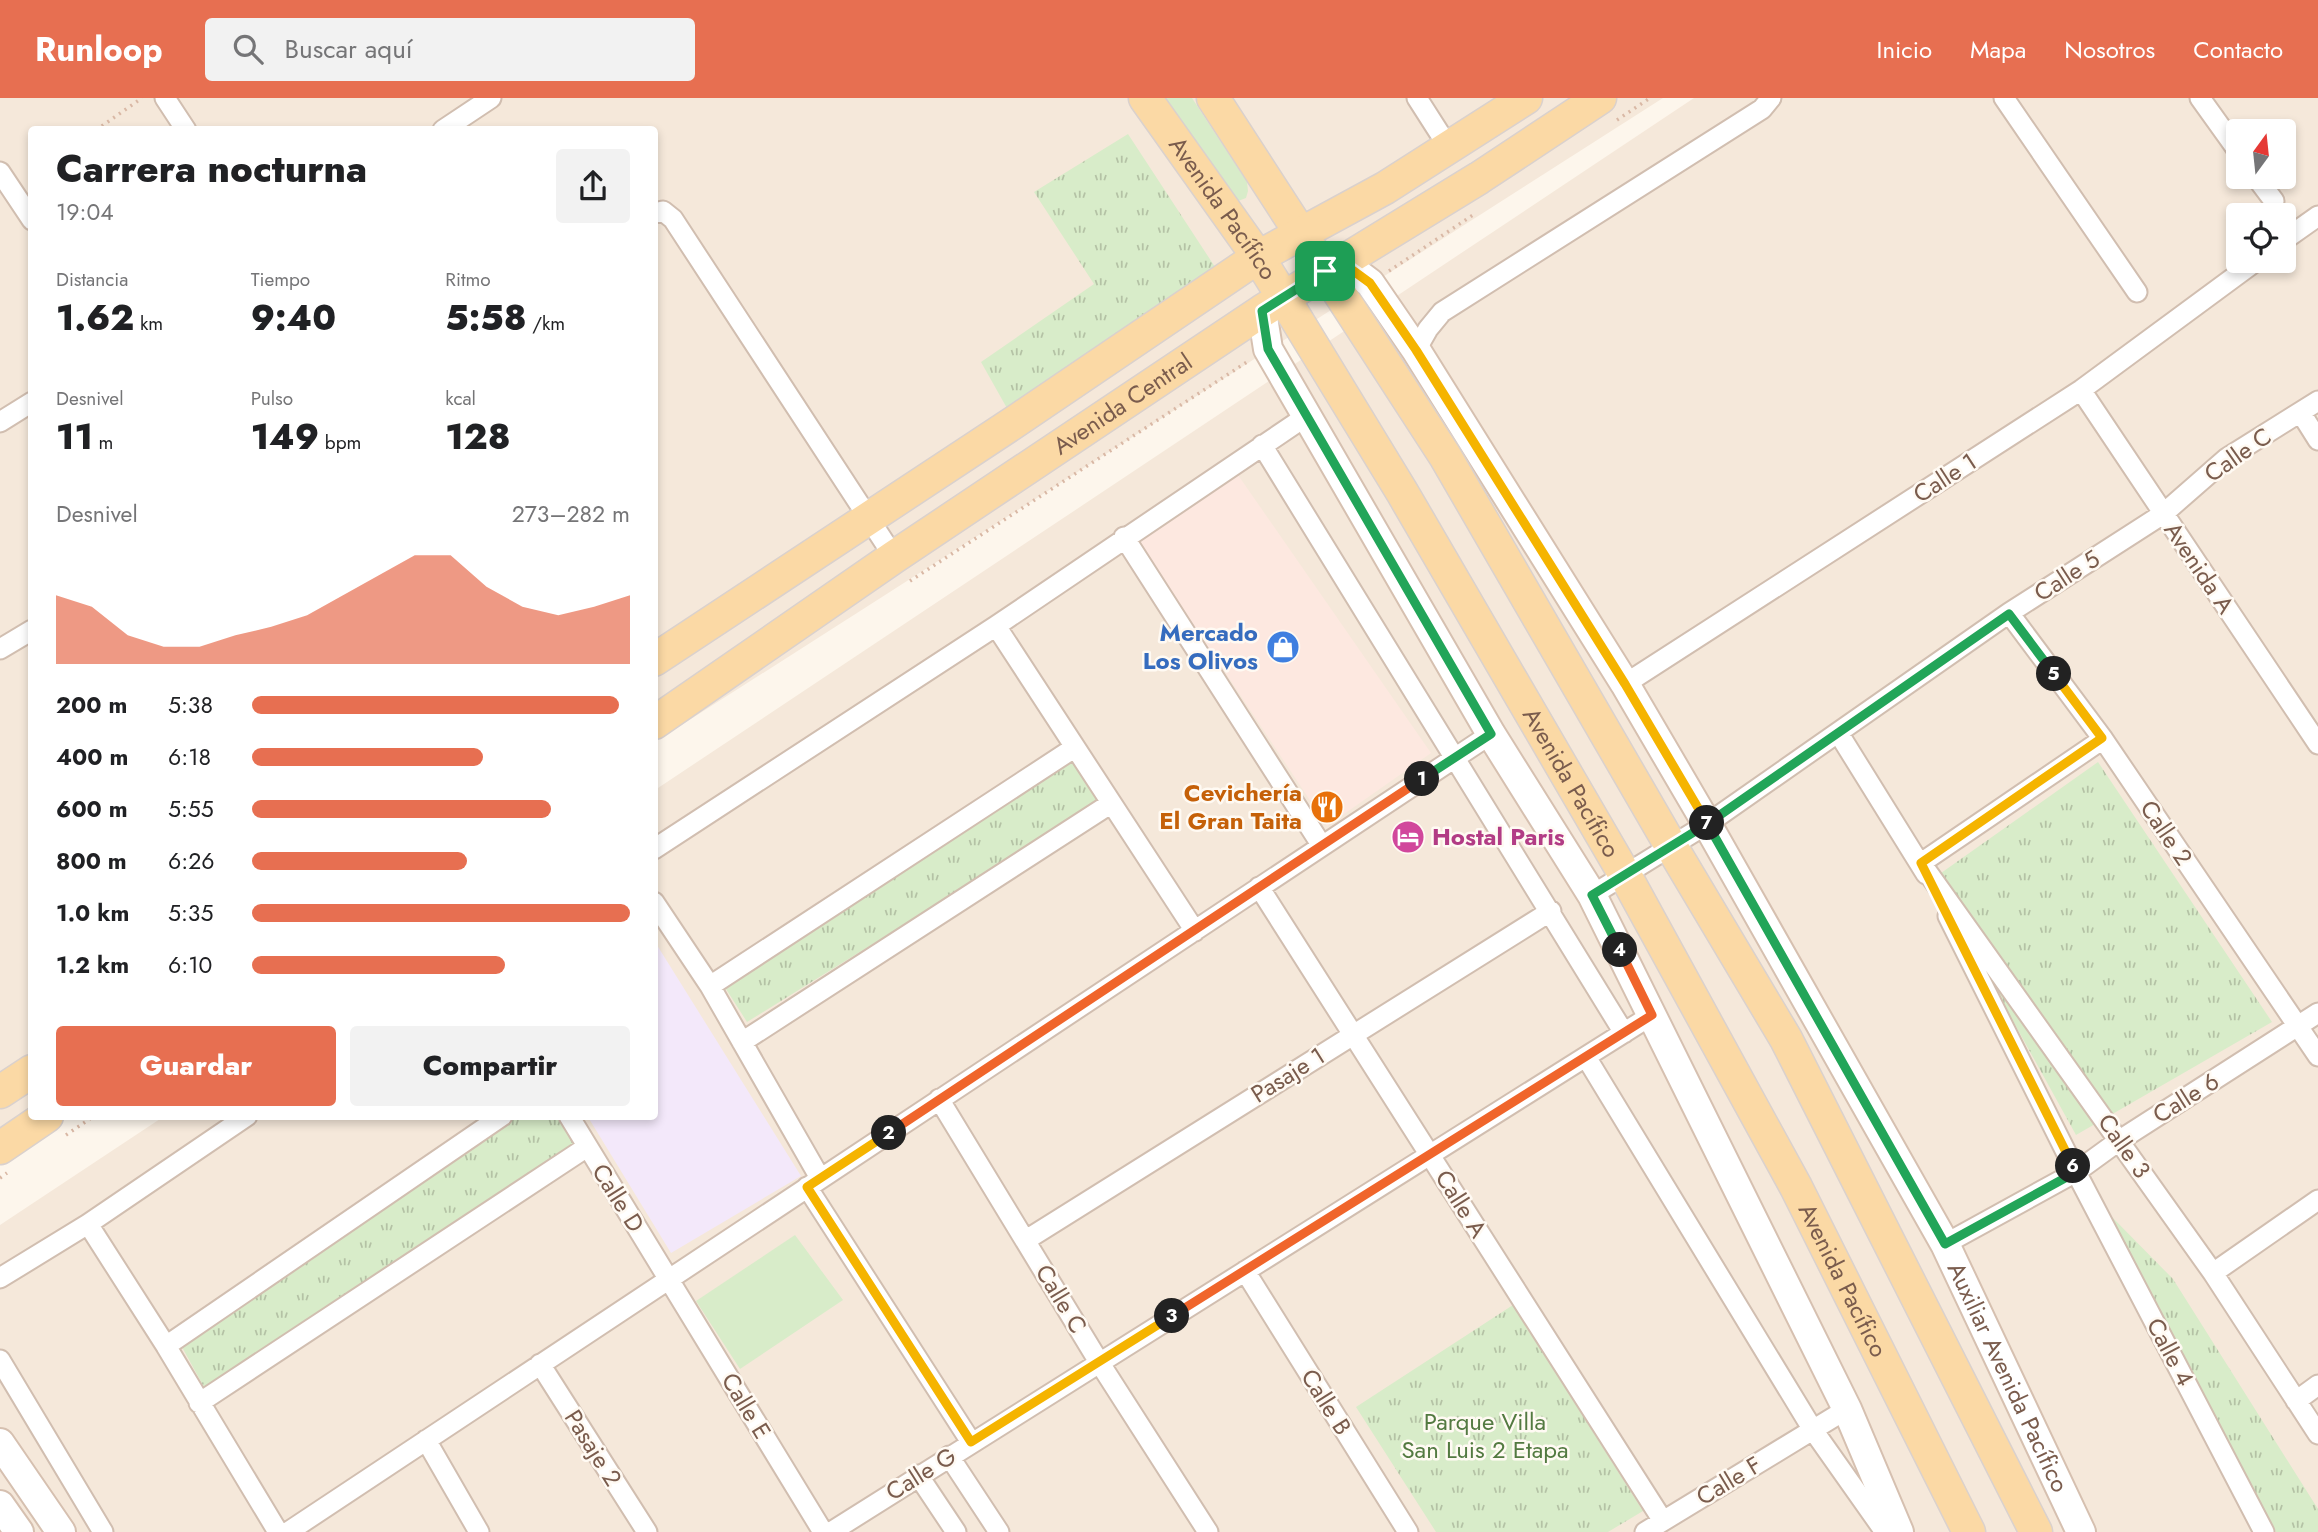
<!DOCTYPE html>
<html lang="es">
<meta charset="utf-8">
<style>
body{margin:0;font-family:Jost,sans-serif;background:#f2f2f2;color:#202124;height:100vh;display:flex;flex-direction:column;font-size:26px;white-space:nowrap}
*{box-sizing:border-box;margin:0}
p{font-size:23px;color:#757577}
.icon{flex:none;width:38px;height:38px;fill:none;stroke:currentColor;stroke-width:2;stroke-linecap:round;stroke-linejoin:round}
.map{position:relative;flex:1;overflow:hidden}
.details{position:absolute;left:28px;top:28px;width:630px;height:994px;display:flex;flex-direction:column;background:#fff;border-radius:7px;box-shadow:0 4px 10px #0003}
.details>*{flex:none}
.needle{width:46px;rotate:15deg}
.fabs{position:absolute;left:2226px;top:21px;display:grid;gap:14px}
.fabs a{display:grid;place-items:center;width:70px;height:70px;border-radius:7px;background:#fff;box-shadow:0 4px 10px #0003;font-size:35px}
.pin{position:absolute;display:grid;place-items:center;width:60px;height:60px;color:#fff;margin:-30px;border-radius:14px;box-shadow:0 4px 10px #0006}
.km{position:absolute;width:35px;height:35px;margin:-18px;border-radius:50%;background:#222;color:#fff;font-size:19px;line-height:35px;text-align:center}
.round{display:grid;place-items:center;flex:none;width:74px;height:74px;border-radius:7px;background:#f2f2f2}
.summary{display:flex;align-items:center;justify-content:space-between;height:119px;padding:0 28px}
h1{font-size:38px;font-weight:800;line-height:52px}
.metrics{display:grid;grid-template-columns:repeat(3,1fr);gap:10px;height:119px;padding:7px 28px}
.metrics div{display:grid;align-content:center}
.metrics b{font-size:35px;font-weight:800}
.metrics small{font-size:19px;font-weight:400}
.metrics p{font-size:19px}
.chart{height:196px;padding:14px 28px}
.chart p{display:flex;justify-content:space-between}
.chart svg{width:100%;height:126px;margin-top:7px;fill:#e76f51;opacity:.7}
.action{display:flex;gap:14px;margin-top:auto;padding:14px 28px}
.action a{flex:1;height:80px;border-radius:7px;background:#e76f51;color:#fff;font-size:28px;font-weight:800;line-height:80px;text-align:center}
.action a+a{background:#f2f2f2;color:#202124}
ul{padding:0 28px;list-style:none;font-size:23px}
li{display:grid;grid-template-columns:112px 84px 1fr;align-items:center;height:52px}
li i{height:18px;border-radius:9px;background:#e76f51}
header{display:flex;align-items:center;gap:42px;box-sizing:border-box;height:98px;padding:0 35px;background:#e76f51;color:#fff}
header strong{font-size:33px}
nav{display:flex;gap:38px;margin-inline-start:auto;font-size:24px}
.search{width:490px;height:63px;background:#f2f2f2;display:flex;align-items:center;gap:18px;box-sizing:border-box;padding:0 24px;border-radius:7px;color:#757577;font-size:26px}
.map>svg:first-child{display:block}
.residential{fill:#f5e8da;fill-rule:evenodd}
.commercial{fill:#fde8e0}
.education{fill:#f3e8fa}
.grass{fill:#d8ecc9}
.park{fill:url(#park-tufts)}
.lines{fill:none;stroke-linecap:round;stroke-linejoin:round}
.street-casing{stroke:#d1beb0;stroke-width:23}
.secondary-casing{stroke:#d6c0b0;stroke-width:32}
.primary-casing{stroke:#dad1cd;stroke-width:35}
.path{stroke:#d9b8a5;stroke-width:3.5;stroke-dasharray:2 5;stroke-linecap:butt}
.street{stroke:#fff;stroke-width:19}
.secondary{stroke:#fff;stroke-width:28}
.primary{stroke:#fbd9a5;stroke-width:32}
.split-1-casing{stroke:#fff;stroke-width:14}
.split-2-casing{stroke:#fff;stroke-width:14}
.split-3-casing{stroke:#fff;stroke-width:14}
.split-4-casing{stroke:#fff;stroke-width:14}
.split-5-casing{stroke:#fff;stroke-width:14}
.split-6-casing{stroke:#fff;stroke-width:14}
.split-7-casing{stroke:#fff;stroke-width:14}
.split-8-casing{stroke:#fff;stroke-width:14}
.split-1{stroke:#22a559;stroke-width:9}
.split-2{stroke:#f0652b;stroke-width:9}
.split-3{stroke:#f5b400;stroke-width:9}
.split-4{stroke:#f0652b;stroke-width:9}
.split-5{stroke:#22a559;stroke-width:9}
.split-6{stroke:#f5b400;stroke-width:9}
.split-7{stroke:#22a559;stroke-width:9}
.split-8{stroke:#f5b400;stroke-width:9}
.labels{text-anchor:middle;stroke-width:5;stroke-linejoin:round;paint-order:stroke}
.street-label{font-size:24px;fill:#7a5c4d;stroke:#fffaf3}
.shop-label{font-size:24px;font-weight:bold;fill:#366cbe;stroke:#fffaf3;text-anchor:end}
.food-label{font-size:24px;font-weight:bold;fill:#c56008;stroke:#fffaf3;text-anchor:end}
.hotel-label{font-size:24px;font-weight:bold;fill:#b23c85;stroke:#fffaf3;text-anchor:start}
.park-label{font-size:24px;fill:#537a41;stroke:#fffaf3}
</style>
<header>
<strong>Runloop</strong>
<div class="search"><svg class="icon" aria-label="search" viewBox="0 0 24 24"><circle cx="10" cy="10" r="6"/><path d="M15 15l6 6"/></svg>Buscar aquí</div>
<nav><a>Inicio</a><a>Mapa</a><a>Nosotros</a><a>Contacto</a></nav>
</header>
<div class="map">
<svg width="2318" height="1434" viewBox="0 0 2318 1434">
<defs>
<pattern id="park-tufts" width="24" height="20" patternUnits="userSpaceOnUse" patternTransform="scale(1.75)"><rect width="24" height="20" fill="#d8ecc9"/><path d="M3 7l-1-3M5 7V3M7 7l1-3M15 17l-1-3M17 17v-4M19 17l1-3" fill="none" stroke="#b4c2a5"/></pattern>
</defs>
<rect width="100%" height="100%" fill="#fdf6ec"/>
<path class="residential" d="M0,0H1663L655,644L654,32H32V1018L68,1019L0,1062Z
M1694,0H2318V1434H0V1127L163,1019L654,1018L655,692ZM2238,33H2284V79H2238ZM2238,117H2284V163H2238Z"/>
<path class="commercial" d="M1238,377L1431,655L1327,728L1138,443Z"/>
<path class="education" d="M655,844L801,1078L671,1155L588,1019L654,1018Z"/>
<path class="grass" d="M1159,0H1192L1247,84L1248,93L1246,100L1238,103L1228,101Z
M795,1137L843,1202L740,1271L696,1203Z"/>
<path class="park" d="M1128,36L1217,172L1008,312L981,264L1094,186L1034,94Z
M1072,660L1100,705L747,924L726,891Z
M2098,664L2272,924L2076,1037L1934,780Z
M513,1019H560L577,1048L205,1291L182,1249Z
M2109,1116L2173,1181L2318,1411V1434H2276Z
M1513,1207L1643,1413L1608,1434H1436L1356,1309Z"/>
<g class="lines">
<defs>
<path id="street" d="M165,0L186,32
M1417,0L1449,50
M2004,0L2137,194
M2200,0L2238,53
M443,32L491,0
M0,74L32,122
M2256,79L2274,103
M654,115L663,113L673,121L894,459
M2284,142L2318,118
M1416,252L1428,231L1442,214L1762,11L1771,0
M2081,292L2318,646
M2301,315L2318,342
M0,324L32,304
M1262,347L1624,935
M1124,439L1322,748
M2009,515L2103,641L2318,958
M996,528L1195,833
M0,551L32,532
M1625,586L2081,292L2256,163
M1839,636L1926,776
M2103,641L1921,765L2213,1175L2318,1336
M654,751L996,528L1308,317
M1259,789L1663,1423
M1592,797L1707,726L2009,515L2163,416L2227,360L2318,303
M654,804L710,888L820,1080
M1948,818L2076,1074L2264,1434
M710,888L1074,650
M742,944L1110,706
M1586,959L1813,1332L1885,1434
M939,1001L1099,1264L1208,1434
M569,1018L823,1434
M807,1089L971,1344
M88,1126L166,1248L278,1434
M1026,1142L1551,813
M1945,1146L2076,1074L2120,1042L2318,915
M1245,1173L1408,1434
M2213,1175L2318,1102
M0,1180L88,1126L247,1018
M166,1248L502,1018
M0,1262L103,1434
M540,1266L647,1434
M2296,1303L2318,1287
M199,1305L587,1049
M426,1342L479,1434
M949,1358L999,1434
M918,1377L956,1434
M288,1434L1491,636
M831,1434L1652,917
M1645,1434L1847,1311"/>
<g id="secondary">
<path id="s1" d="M1341,163L1370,185L1416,252L1625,586L1707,726L1945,1146L2081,1434"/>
<path d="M1262,213L1268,251L1491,636L1592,797L1847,1311L1899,1434"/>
<path d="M0,1345L61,1434"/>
<path d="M0,1407L19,1434"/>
</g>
<g id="primary">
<path id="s2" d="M1145,0L1258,159L1283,199L1402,394L1625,777L1796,1089L1969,1434"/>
<path d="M1213,0L1445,358L1671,748L1786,941L2036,1434"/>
<path d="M654,562L1019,321L1258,159L1385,90L1526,0"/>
<path id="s3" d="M654,625L894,459L1262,213L1479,80L1600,0"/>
<path d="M0,994L32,973"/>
<path d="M0,1050L47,1018"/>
</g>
</defs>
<use href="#street" class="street-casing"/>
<use href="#secondary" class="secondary-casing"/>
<use href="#primary" class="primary-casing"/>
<path class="path" d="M1617,22L1650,0
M96,32L142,0
M1389,173L1473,117
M910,483L1247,264
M66,1037L94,1018
M0,1080L7,1075"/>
<use href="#street" class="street"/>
<use href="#secondary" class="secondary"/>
<use href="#primary" class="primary"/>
</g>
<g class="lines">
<defs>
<path id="split-1" d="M1325,173L1262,213L1268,251L1491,636L1422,681"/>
<path id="split-2" d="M889,1035L1422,681"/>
<path id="split-3" d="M889,1035L807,1089L971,1344L1172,1218"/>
<path id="split-4" d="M1172,1218L1652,917L1620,852"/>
<path id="split-5" d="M1620,852L1592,797L1707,726L2009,516L2054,576"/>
<path id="split-6" d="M2054,576L2102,640L1921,765L2073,1068"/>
<path id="split-7" d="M1707,725L1945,1146L2076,1074L2073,1068"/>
<path id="split-8" d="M1325,173L1340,163L1370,185L1416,252L1625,586L1707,725"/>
</defs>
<use href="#split-1" class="split-1-casing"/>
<use href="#split-2" class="split-2-casing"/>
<use href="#split-3" class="split-3-casing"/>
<use href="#split-4" class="split-4-casing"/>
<use href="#split-5" class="split-5-casing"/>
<use href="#split-6" class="split-6-casing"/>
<use href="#split-7" class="split-7-casing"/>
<use href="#split-8" class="split-8-casing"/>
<use href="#split-1" class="split-1"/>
<use href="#split-2" class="split-2"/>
<use href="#split-3" class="split-3"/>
<use href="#split-4" class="split-4"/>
<use href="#split-5" class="split-5"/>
<use href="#split-6" class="split-6"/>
<use href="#split-7" class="split-7"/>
<use href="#split-8" class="split-8"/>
</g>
<defs>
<symbol id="shop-disc" viewBox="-11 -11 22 22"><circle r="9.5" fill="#3f7fe0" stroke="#fffaf3"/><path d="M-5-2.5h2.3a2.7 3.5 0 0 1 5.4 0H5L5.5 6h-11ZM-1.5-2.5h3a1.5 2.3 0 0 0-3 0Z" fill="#fff"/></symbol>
<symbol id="restaurant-disc" viewBox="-11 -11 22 22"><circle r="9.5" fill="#e8710a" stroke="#fffaf3"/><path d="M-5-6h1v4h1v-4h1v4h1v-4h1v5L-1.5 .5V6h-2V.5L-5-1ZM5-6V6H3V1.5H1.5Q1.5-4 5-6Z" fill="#fff"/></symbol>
<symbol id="hotel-disc" viewBox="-11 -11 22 22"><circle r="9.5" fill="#d1479c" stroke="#fffaf3"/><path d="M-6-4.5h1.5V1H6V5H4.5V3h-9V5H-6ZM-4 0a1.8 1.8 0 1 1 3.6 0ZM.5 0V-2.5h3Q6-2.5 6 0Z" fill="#fff"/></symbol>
</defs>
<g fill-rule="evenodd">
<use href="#shop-disc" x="1264" y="530" width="38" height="38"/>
<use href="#restaurant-disc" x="1308" y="690" width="38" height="38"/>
<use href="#hotel-disc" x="1389" y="720" width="38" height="38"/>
</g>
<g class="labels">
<g class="street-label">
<text dy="8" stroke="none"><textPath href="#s2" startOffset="135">Avenida Pacífico</textPath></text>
<text dy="8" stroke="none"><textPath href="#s3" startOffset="567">Avenida Central</textPath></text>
<text transform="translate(2238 357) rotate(-35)" y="8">Calle C</text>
<text transform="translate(1945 380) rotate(-33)" y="8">Calle 1</text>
<text transform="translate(2199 470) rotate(56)" y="8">Avenida A</text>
<text transform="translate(2067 478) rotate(-33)" y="8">Calle 5</text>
<text dy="8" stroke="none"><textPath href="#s2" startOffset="807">Avenida Pacífico</textPath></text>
<text transform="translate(2166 735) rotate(56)" y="8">Calle 2</text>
<text transform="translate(1288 977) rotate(-32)" y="8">Pasaje 1</text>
<text transform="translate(2186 1000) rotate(-32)" y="8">Calle 6</text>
<text transform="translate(2124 1048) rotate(55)" y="8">Calle 3</text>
<text transform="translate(618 1100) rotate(58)" y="8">Calle D</text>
<text transform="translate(1461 1106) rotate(58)" y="8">Calle A</text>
<text dy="8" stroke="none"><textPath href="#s2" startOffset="1374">Avenida Pacífico</textPath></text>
<text transform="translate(1061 1201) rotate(59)" y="8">Calle C</text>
<text transform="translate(2170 1254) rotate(62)" y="8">Calle 4</text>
<text dy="8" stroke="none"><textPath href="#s1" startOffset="1304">Auxiliar Avenida Pacífico</textPath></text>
<text transform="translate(1326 1304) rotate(58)" y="8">Calle B</text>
<text transform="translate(746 1308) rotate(59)" y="8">Calle E</text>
<text transform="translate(593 1350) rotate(58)" y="8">Pasaje 2</text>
<text transform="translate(921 1376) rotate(-32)" y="8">Calle G</text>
<text transform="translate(1729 1383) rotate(-31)" y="8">Calle F</text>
</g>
<g class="shop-label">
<text x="1258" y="543">Mercado<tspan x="1258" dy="28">Los Olivos</tspan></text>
</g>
<g class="food-label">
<text x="1302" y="703">Cevichería<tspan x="1302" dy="28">El Gran Taita</tspan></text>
</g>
<g class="hotel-label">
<text x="1432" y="747">Hostal Paris</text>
</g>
<g class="park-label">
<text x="1485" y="1332">Parque Villa<tspan x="1485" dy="28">San Luis 2 Etapa</tspan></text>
</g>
</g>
</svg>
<div class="fabs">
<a><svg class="needle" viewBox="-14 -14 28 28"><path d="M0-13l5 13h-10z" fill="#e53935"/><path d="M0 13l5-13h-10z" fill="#757577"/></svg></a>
<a><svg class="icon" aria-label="locate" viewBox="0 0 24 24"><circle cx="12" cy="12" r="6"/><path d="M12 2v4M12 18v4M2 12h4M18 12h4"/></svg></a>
</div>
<div class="pin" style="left:1325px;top:173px;background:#1e9e55"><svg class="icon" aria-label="arrive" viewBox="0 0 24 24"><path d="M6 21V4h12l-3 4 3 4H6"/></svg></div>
<b class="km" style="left:1422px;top:681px">1</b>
<b class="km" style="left:889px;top:1035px">2</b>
<b class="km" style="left:1172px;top:1218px">3</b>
<b class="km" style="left:1620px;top:852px">4</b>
<b class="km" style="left:2054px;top:576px">5</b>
<b class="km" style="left:2073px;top:1068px">6</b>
<b class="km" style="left:1707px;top:725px">7</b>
<section class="details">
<div class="summary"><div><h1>Carrera nocturna</h1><p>19:04</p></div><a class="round"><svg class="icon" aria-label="share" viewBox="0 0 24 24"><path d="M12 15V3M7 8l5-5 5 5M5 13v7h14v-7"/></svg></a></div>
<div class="metrics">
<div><p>Distancia</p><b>1.62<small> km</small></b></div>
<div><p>Tiempo</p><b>9:40</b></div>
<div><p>Ritmo</p><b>5:58<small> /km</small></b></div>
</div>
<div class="metrics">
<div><p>Desnivel</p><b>11<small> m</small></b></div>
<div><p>Pulso</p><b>149<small> bpm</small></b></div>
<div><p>kcal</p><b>128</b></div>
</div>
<div class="chart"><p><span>Desnivel</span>273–282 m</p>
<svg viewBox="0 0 160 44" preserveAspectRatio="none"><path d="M0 44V20L10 24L20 34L30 38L40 38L50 34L60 31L70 27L80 20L90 13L100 6L110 6L120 17L130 24L140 27L150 24L160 20V44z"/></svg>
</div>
<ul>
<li><b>200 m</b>5:38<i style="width:97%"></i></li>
<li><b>400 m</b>6:18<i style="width:61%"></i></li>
<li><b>600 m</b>5:55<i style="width:79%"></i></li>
<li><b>800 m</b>6:26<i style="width:57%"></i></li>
<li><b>1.0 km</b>5:35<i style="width:100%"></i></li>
<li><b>1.2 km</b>6:10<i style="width:67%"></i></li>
</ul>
<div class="action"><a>Guardar</a><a>Compartir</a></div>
</section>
</div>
